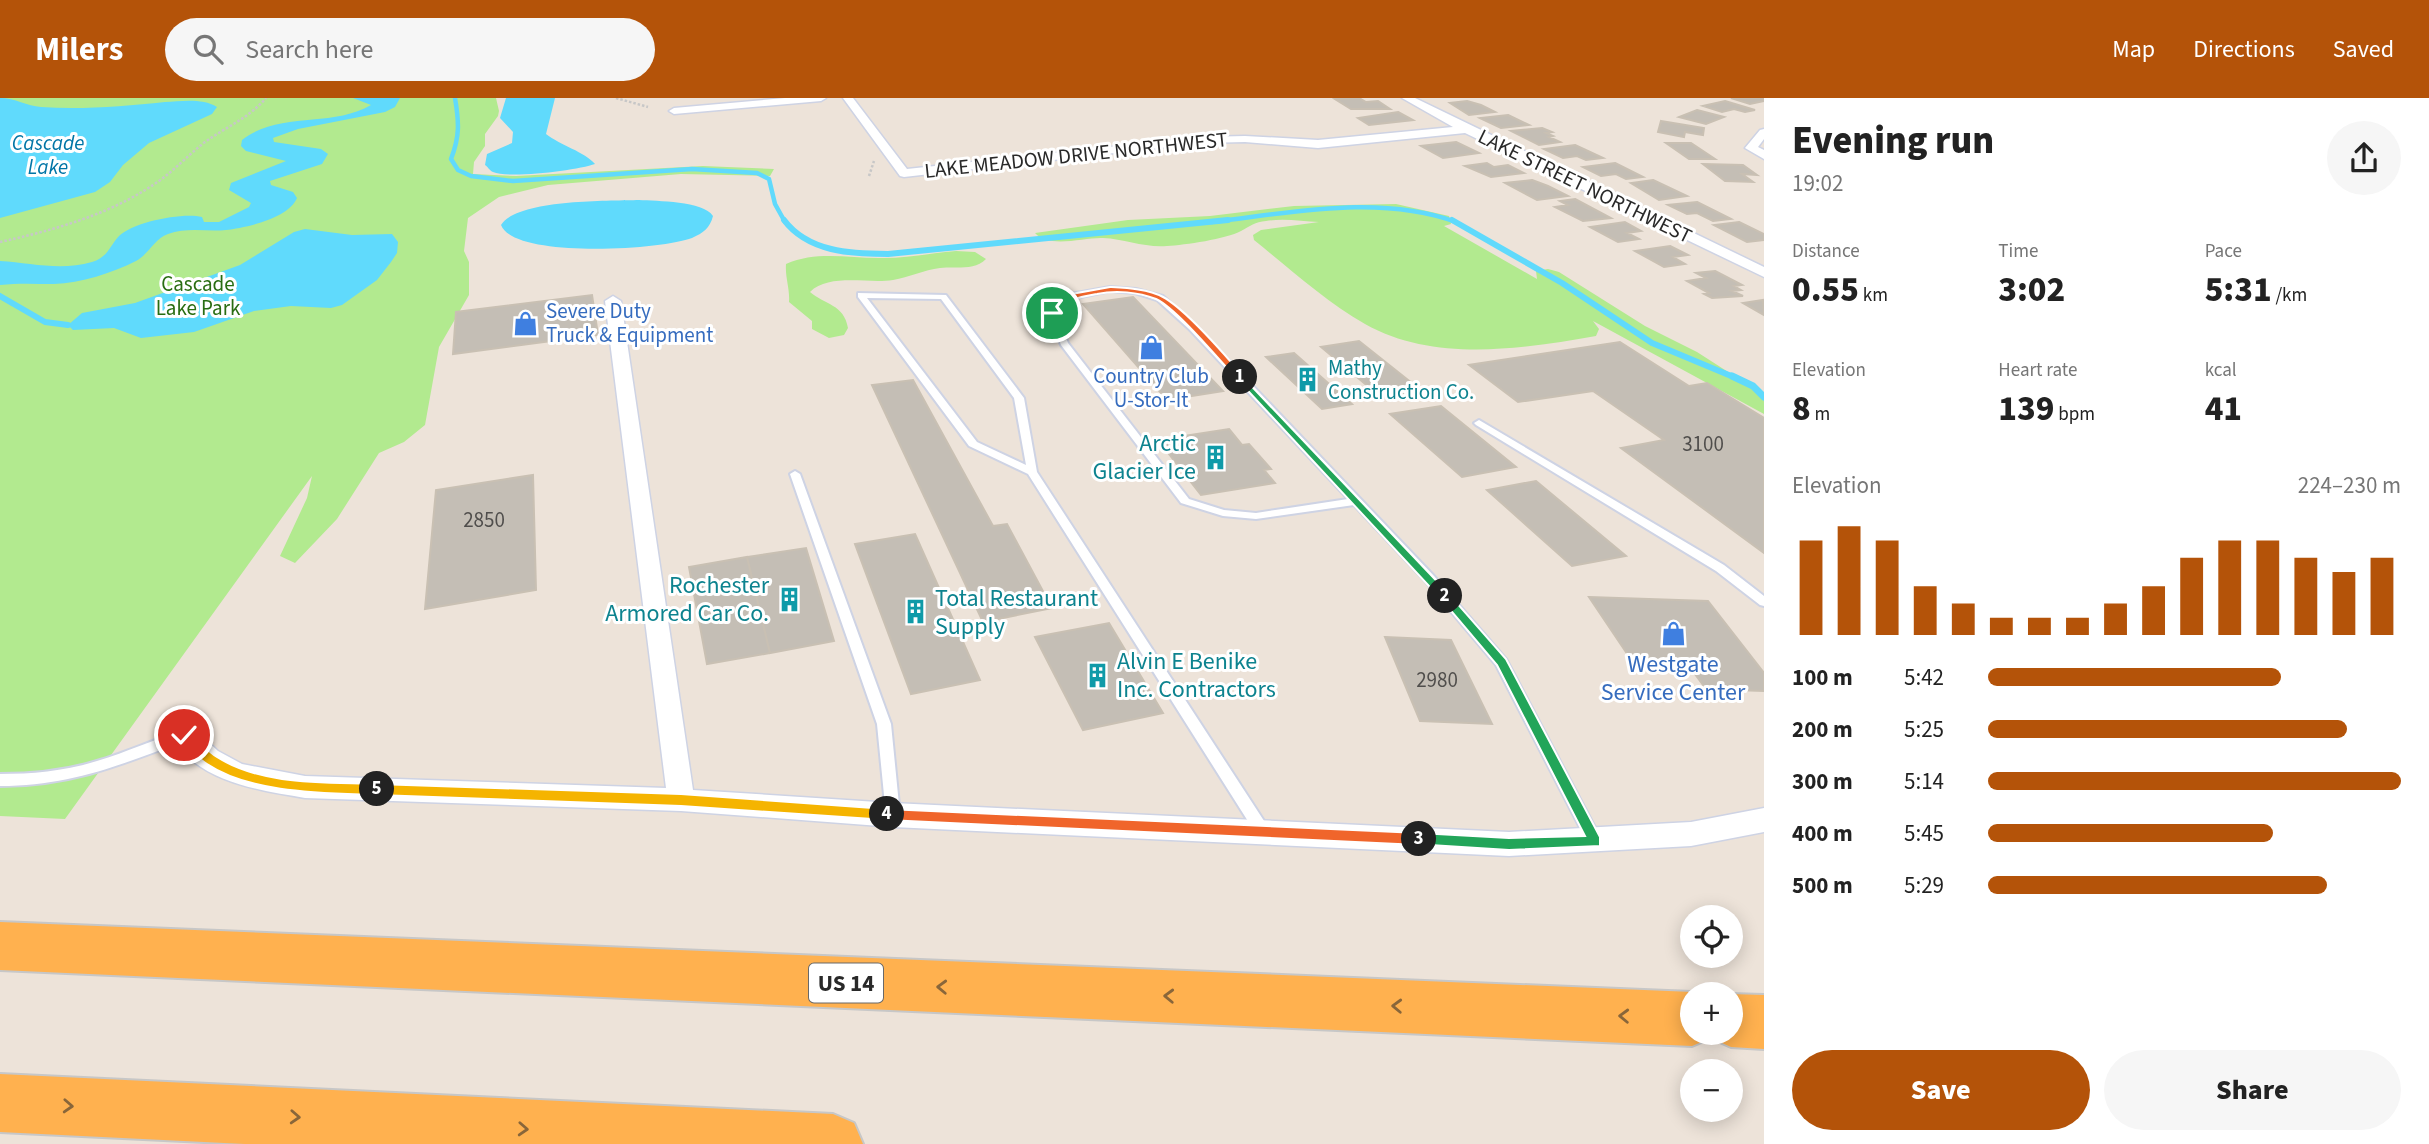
<!DOCTYPE html>
<meta charset="utf-8">
<style>
body{margin:0;font-family:"Source Sans 3",sans-serif;background:#f6f6f6;color:#222;height:100vh;display:flex;flex-direction:column;font-size:26px;white-space:nowrap}
*{box-sizing:border-box;margin:0}
p{font-size:23px;color:#767676}
.icon{flex:none;width:38px;height:38px;fill:none;stroke:currentColor;stroke-width:2;stroke-linecap:round;stroke-linejoin:round}
.map{position:relative;flex:1;overflow:hidden}
.sheet{display:flex;flex-direction:column;background:#fff;width:665px}
.sheet>*{flex:none}
.buttons{position:absolute;left:1680px;top:807px;display:grid;gap:14px}
.buttons a{display:grid;place-items:center;width:63px;height:63px;border-radius:50%;background:#fff;box-shadow:0 4px 18px #0003;font-size:35px}
.pin{position:absolute;display:grid;place-items:center;width:60px;height:60px;color:#fff;margin:-30px;border:4px solid #fff;border-radius:50%;box-shadow:0 2px 7px #0007}
.km{position:absolute;width:35px;height:35px;margin:-18px;border-radius:50%;background:#222;color:#fff;font-size:19px;line-height:35px;text-align:center}
.round{display:grid;place-items:center;flex:none;width:74px;height:74px;border-radius:37px;background:#f6f6f6}
.summary{display:flex;align-items:center;justify-content:space-between;height:119px;padding:0 28px}
h1{font-size:38px;font-weight:800;line-height:52px}
.figures{display:grid;grid-template-columns:repeat(3,1fr);gap:10px;height:119px;padding:7px 28px}
.figures div{display:grid;align-content:center}
.figures b{font-size:35px;font-weight:800}
.figures small{font-size:19px;font-weight:400}
.figures p{font-size:19px}
.chart{height:196px;padding:14px 28px}
.chart p{display:flex;justify-content:space-between}
.chart svg{width:100%;height:126px;margin-top:7px;stroke:#b45309;stroke-width:6}
.action{display:flex;gap:14px;margin-top:auto;padding:14px 28px}
.action a{flex:1;height:80px;border-radius:42px;background:#b45309;color:#fff;font-size:28px;font-weight:800;line-height:80px;text-align:center}
.action a+a{background:#f6f6f6;color:#222}
ul{padding:0 28px;list-style:none;font-size:23px}
li{display:grid;grid-template-columns:112px 84px 1fr;align-items:center;height:52px}
li i{height:18px;border-radius:9px;background:#b45309}
header{display:flex;align-items:center;gap:42px;box-sizing:border-box;height:98px;padding:0 35px;background:#b45309;color:#fff}
header strong{font-size:33px}
nav{display:flex;gap:38px;margin-inline-start:auto;font-size:24px}
.search{width:490px;height:63px;background:#f6f6f6;display:flex;align-items:center;gap:18px;box-sizing:border-box;padding:0 24px;border-radius:38px;color:#767676;font-size:26px}
main{display:flex;flex:1;min-height:0}
.map>svg:first-child{display:block}
.green{fill:#b2ea8f}
.water{fill:#60dafc}
.lines{fill:none;stroke-linecap:round;stroke-linejoin:round}
.stream-far2{stroke:#60dafc;stroke-width:4.5}
.stream-far1{stroke:#60dafc;stroke-width:6}
.stream{stroke:#60dafc;stroke-width:7}
.building{fill:#c4beb5;stroke:#c9c0b3;stroke-width:2}
.service-casing{stroke:#ced3e4;stroke-width:4}
.minor-casing{stroke:#ced3e4;stroke-width:3}
.trunk-casing{stroke:#c7c7c7;stroke-width:4}
.path{stroke:#c7c7c7;stroke-width:2.5;stroke-dasharray:2.5 2;stroke-linecap:butt}
.service{fill:#fff;fill-rule:evenodd}
.minor{fill:#fff;fill-rule:evenodd}
.trunk{fill:#ffb14f;fill-rule:evenodd}
.oneway{stroke:#89663a}
.split-1{fill:#f0652b;stroke:#fff;stroke-width:2}
.split-2{fill:#22a559;stroke:#fff;stroke-width:2}
.split-3{fill:#22a559;stroke:#fff;stroke-width:2}
.split-4{fill:#f0652b;stroke:#fff;stroke-width:2}
.split-5{fill:#f5b400;stroke:#fff;stroke-width:2}
.split-6{fill:#f5b400;stroke:#fff;stroke-width:2}
.labels{text-anchor:middle;stroke-width:6;stroke-linejoin:round;paint-order:stroke}
.far-water-label{font-size:21px;font-style:italic;fill:#0075a6;stroke:#fff}
.far-street-label{font-size:21px;fill:#292929;stroke:#fff}
.far-park-label{font-size:21px;fill:#296d12;stroke:#fff}
.far-shop-label{font-size:21px;fill:#366cbe;stroke:#fff;text-anchor:start}
.far-culture-label{font-size:21px;fill:#0d838f;stroke:#fff;text-anchor:start}
.number-label{font-size:21px;fill:#504e4c}
.shield{fill:#fff;stroke:#696969;stroke-width:2}
.shield-label{font-size:23px;font-weight:bold;fill:#292929}
.culture-label{font-size:24px;fill:#0d838f;stroke:#fff;text-anchor:end}
.shop-label{font-size:24px;fill:#366cbe;stroke:#fff}
</style>
<header>
<strong>Milers</strong>
<div class="search"><svg class="icon" aria-label="search" viewBox="0 0 24 24"><circle cx="10" cy="10" r="6"/><path d="M15 15l6 6"/></svg>Search here</div>
<nav><a>Map</a><a>Directions</a><a>Saved</a></nav>
</header>
<main>
<div class="map">
<svg width="1764" height="1046" viewBox="0 0 1764 1046">
<rect width="100%" height="100%" fill="#ede3d9"/>
<path class="green" d="M0,0H496L499,13L498,18L485,36V48L474,64L473,76L516,78L703,68L774,71L770,78L681,76L548,87L499,99L468,120L464,153L469,164V197L439,249L425,327L404,344L379,355L337,421L295,465L280,458L307,400L312,378L65,721L0,718Z
M1396,106L1449,118L1451,126L1444,128L1537,181L1536,173L1548,171L1559,174L1645,228L1697,254L1764,297V316L1593,223L1599,231L1596,238C1523,251 1434,265 1365,226C1325,203 1290,171 1254,142L1253,137L1261,132L1319,124C1302,123 1282,120 1266,123C1255,124 1250,128 1241,133C1226,141 1185,147 1167,148C1145,150 1125,141 1103,140C1085,139 1049,151 1035,135L1128,122L1210,118L1294,108Z
M956,153L975,154L986,161C974,173 957,168 940,170C924,172 909,179 893,182C868,186 829,175 810,194C825,207 844,206 848,230L844,237L829,240L812,231V223L789,204C790,190 785,180 786,166C818,152 851,161 884,160C908,160 932,155 956,153Z"/>
<path class="water" d="M0,0C15,0 27,8 41,9C82,12 125,8 165,4C182,3 203,0 217,9L212,16L149,45L123,67L110,84L95,94L0,120Z
M353,0H400L395,9L385,14L298,31L273,40L274,44L321,51L328,56L322,66L270,83L271,87L293,94L297,100C289,120 246,130 226,132C207,134 187,129 168,136C154,141 149,156 136,163C112,175 81,185 54,186C35,186 18,185 0,187V163C31,165 61,173 92,164C108,159 109,149 119,138C133,124 183,114 202,119L204,124H219L249,109L251,105L229,92L231,85L286,63L246,53L241,48L242,42C279,13 332,30 371,7Z
M506,0H555L546,36C560,47 585,54 595,66C578,72 510,81 493,74C490,73 488,69 485,67L487,56L512,45L513,34L500,20Z
M639,102C657,103 703,103 713,118C710,130 703,135 692,140C661,152 514,161 501,127C517,101 609,103 639,102Z
M305,131L352,137L392,136L398,144L397,155L391,164L377,182L342,207L331,210L291,208L254,213L194,234L141,240L114,230L73,232L68,227L82,215L135,205L240,167L294,134Z"/>
<g class="lines">
<path class="stream-far2" d="M455,0C459,24 460,38 451,61L458,72L471,78L513,83L692,71L757,75L769,81L775,106L785,124
M1211,124C1291,115 1379,96 1456,124"/>
<path class="stream-far1" d="M784,122C808,154 851,156 888,156L1228,122
M1452,122L1562,185L1652,245L1736,280
M0,198L45,224L68,227"/>
<path class="stream" d="M1732,278L1753,288L1764,299"/>
</g>
<path class="building" d="M1359,0L1366,4L1378,3L1390,11H1351L1335,1Z
M1731,0H1764V3L1750,6Z
M1467,3L1481,7L1495,14L1469,17L1450,5Z
M1725,3L1755,12L1745,14L1734,11L1722,14L1703,8Z
M1697,12L1724,19L1706,26L1679,19Z
M1398,14L1413,22L1369,27L1358,20Z
M1508,17L1529,27L1501,30L1480,20Z
M1661,23L1704,30L1703,37L1685,34L1684,39L1658,34Z
M1542,30L1552,34L1546,35L1553,38L1549,39L1560,44L1539,47L1511,33Z
M1456,44L1479,55L1443,60L1421,48Z
M1666,45H1691L1715,61H1689Z
M1575,47L1603,60L1586,62L1577,58L1563,60L1544,51Z
M1487,65L1494,69L1508,67L1524,75L1491,79L1465,68Z
M1615,65L1643,79L1626,81L1616,76L1601,78L1583,69Z
M1703,66L1743,67L1757,77L1742,76L1753,84L1725,83Z
M1532,82L1548,88L1568,98L1537,102L1505,85Z
M1653,82L1687,98L1659,102L1631,85Z
M1575,101L1611,120L1583,123L1555,109L1568,107L1560,103Z
M1697,104L1731,121L1713,123L1697,115L1687,116L1668,107Z
M1625,124L1641,133L1627,135L1639,141L1618,144L1590,129Z
M1739,124L1764,136V142L1747,144L1714,127Z
M1670,148L1688,157L1673,159L1685,166L1664,169L1635,153Z
M1715,173L1742,187L1734,188L1741,192L1732,193L1743,198L1712,200L1704,196L1709,195L1687,183L1706,180L1696,175Z
M592,197L598,237L453,256L456,214Z
M1133,199L1223,293L1167,302L1083,206Z
M1763,202L1764,217L1743,205Z
M1359,243L1423,294L1383,301L1321,249Z
M1620,244L1689,288L1707,285L1764,320V455L1621,350L1664,342L1593,293L1518,304L1469,267Z
M1294,255L1352,306L1322,311L1266,259Z
M913,282L993,428L1007,426L1052,510L983,524L872,287Z
M1441,308L1516,369L1462,379L1390,316Z
M1229,331L1242,347L1249,346L1271,371L1264,372L1275,385L1201,397L1158,342Z
M533,377L536,492L425,511L436,392Z
M1536,383L1626,458L1572,468L1487,392Z
M915,436L980,582L911,596L855,446Z
M806,450L834,543L770,555L747,459Z
M747,459L770,555L707,566L689,469Z
M1589,499L1708,503L1764,575V593L1706,591L1689,568L1634,566Z
M1109,525L1163,615L1083,632L1035,539Z
M1385,539L1451,542L1492,626L1420,623Z"/>
<g class="lines">
<defs>
<path id="service" d="M1110,189L1136,191L1163,198L1195,227L1434,478L1506,561L1600,739L1603,744L1600,749L1595,751L1590,749L1496,567L1426,484L1354,407L1256,421L1223,418L1181,405L1061,247L1048,215L1065,197ZM1110,193L1135,195L1157,202L1189,231L1348,401L1256,415L1224,412L1189,401L1068,245L1056,215L1071,201Z
M858,195L946,197L1024,300L1037,374L1268,729L1270,734L1268,739L1263,740L1258,739L1028,376L969,348L858,199ZM867,200L941,201L1014,300L1026,367L977,344Z
M1479,322L1724,467L1764,498V508L1760,507L1716,473L1476,327L1474,325Z
M795,373L800,376L891,626L900,717L898,721L893,723L888,721L886,717L877,626L790,376Z
M184,632L189,633L191,637L189,641C123,666 72,688 0,688V676C33,676 65,673 97,663C127,654 155,641 184,632Z"/>
<path id="minor" d="M785,0H826L821,3L674,16L669,13L674,10Z
M843,0H853L907,71L1202,39L1245,38L1318,42L1453,29L1402,0H1415L1764,169V179L1465,35L1318,50L1245,44L1202,45L904,79L900,78Z
M1764,31V41L1758,49L1764,52V61L1745,50L1760,32Z
M613,198L621,203L693,692L893,705L1509,734L1691,724L1764,710V734L1691,748L1509,758L893,729L681,713L305,700C258,692 196,684 171,637L175,630L184,627L193,630L218,653L242,666L305,678L666,690L605,203Z"/>
<path id="trunk" d="M0,824L1692,894L1697,896H1692V934H1731L1729,896L1764,897V951L1731,949L1711,940L1692,948L0,872Z
M0,976L833,1016L854,1025L863,1046H245L0,1034Z"/>
</defs>
<use href="#service" class="service-casing"/>
<use href="#minor" class="minor-casing"/>
<use href="#trunk" class="trunk-casing"/>
<path class="path" d="M616,0L648,9
M869,78L874,63
M0,144C54,132 109,117 156,85C174,73 188,57 205,44C226,29 249,20 266,0"/>
<use href="#service" class="service"/>
<use href="#minor" class="minor"/>
<use href="#trunk" class="trunk"/>
</g>
<defs><path id="oneway-chevron" d="M-2-3.5L2.5 0L-2 3.5" fill="none" stroke-width="1.6" stroke-linecap="round" stroke-linejoin="round" transform="scale(1.75)"/></defs>
<g class="oneway">
<use href="#oneway-chevron" transform="translate(942 889) rotate(-178)"/>
<use href="#oneway-chevron" transform="translate(1169 898) rotate(-178)"/>
<use href="#oneway-chevron" transform="translate(1397 908) rotate(-178)"/>
<use href="#oneway-chevron" transform="translate(1624 918) rotate(-178)"/>
<use href="#oneway-chevron" transform="translate(68 1008) rotate(3)"/>
<use href="#oneway-chevron" transform="translate(295 1019) rotate(3)"/>
<use href="#oneway-chevron" transform="translate(523 1031) rotate(3)"/>
</g>
<path class="split-1" d="M1110,189C1127,190 1148,191 1163,199C1185,211 1227,259 1244,279L1237,281C1219,262 1177,211 1156,201C1138,194 1116,192 1097,196C1074,200 1072,200 1055,217L1049,215L1066,197Z"/>
<path class="split-2" d="M1240,276L1449,496V501H1441L1237,281Z"/>
<path class="split-3" d="M1445,494L1449,496L1506,561L1600,739V748L1509,752L1414,746V737L1419,735L1509,740L1585,738L1497,567L1441,501L1439,498Z"/>
<path class="split-4" d="M887,711L1419,735L1426,741L1419,747L887,722L880,716Z"/>
<path class="split-5" d="M377,686L681,696L887,711L894,716L887,722L681,708L377,697L371,691Z"/>
<path class="split-6" d="M184,632C197,637 205,652 217,659C263,688 326,684 377,686L384,691L377,697C326,695 252,696 207,666C197,660 188,649 179,641L177,637Z"/>
<defs>
<symbol id="shop-bare" viewBox="-9 -9 18 18"><path d="M-5-2.5h2.3a2.7 3.5 0 0 1 5.4 0H5L5.5 6h-11ZM-1.5-2.5h3a1.5 2.3 0 0 0-3 0Z" fill="#3f7fe0" stroke="#fff" stroke-width="2.5" paint-order="stroke"/></symbol>
<symbol id="building-bare" viewBox="-9 -9 18 18"><path d="M-4-6H4V6H1V3H-1V6H-4ZM-2.5-4.3h1.7v1.8h-1.7ZM.8-4.3h1.7v1.8H.8ZM-2.5-1h1.7V.8h-1.7ZM.8-1h1.7V.8H.8Z" fill="#0f9aa8" stroke="#fff" stroke-width="2.5" paint-order="stroke"/></symbol>
</defs>
<g fill-rule="evenodd">
<use href="#shop-bare" x="508" y="208" width="35" height="35"/>
<use href="#shop-bare" x="1134" y="232" width="35" height="35"/>
<use href="#building-bare" x="1290" y="264" width="35" height="35"/>
<use href="#building-bare" x="1198" y="342" width="35" height="35"/>
<use href="#building-bare" x="772" y="484" width="35" height="35"/>
<use href="#building-bare" x="898" y="496" width="35" height="35"/>
<use href="#shop-bare" x="1656" y="518" width="35" height="35"/>
<use href="#building-bare" x="1080" y="560" width="35" height="35"/>
</g>
<g class="labels">
<g class="far-water-label">
<text x="48" y="52">Cascade<tspan x="48" dy="24">Lake</tspan></text>
</g>
<g class="far-street-label">
<text transform="translate(1076 57) rotate(-6)" y="7">LAKE MEADOW DRIVE NORTHWEST</text>
<text transform="translate(1585 88) rotate(26)" y="7">LAKE STREET NORTHWEST</text>
</g>
<g class="far-park-label">
<text x="198" y="193">Cascade<tspan x="198" dy="24">Lake Park</tspan></text>
</g>
<g class="far-shop-label">
<text x="546" y="220">Severe Duty<tspan x="546" dy="24">Truck &amp; Equipment</tspan></text>
<text x="1151" y="285" text-anchor="middle">Country Club<tspan x="1151" dy="24">U-Stor-It</tspan></text>
</g>
<g class="far-culture-label">
<text x="1328" y="277">Mathy<tspan x="1328" dy="24">Construction Co.</tspan></text>
</g>
<g class="number-label">
<text x="1703" y="353">3100</text>
<text x="484" y="429">2850</text>
<text x="1437" y="589">2980</text>
</g>
<rect class="shield" x="809" y="865.5" width="74" height="39" rx="5"/>
<g class="shield-label">
<text x="846" y="893">US 14</text>
</g>
<g class="culture-label">
<text x="1196" y="353">Arctic<tspan x="1196" dy="28">Glacier Ice</tspan></text>
<text x="769" y="495">Rochester<tspan x="769" dy="28">Armored Car Co.</tspan></text>
<text x="935" y="508" text-anchor="start">Total Restaurant<tspan x="935" dy="28">Supply</tspan></text>
<text x="1117" y="571" text-anchor="start">Alvin E Benike<tspan x="1117" dy="28">Inc. Contractors</tspan></text>
</g>
<g class="shop-label">
<text x="1673" y="574">Westgate<tspan x="1673" dy="28">Service Center</tspan></text>
</g>
</g>
</svg>
<div class="buttons">
<a><svg class="icon" aria-label="locate" viewBox="0 0 24 24"><circle cx="12" cy="12" r="6"/><path d="M12 2v4M12 18v4M2 12h4M18 12h4"/></svg></a>
<a>+</a>
<a>−</a>
</div>
<div class="pin" style="left:1052px;top:215px;background:#1e9e55"><svg class="icon" aria-label="arrive" viewBox="0 0 24 24"><path d="M6 21V4h12l-3 4 3 4H6"/></svg></div>
<div class="pin" style="left:184px;top:637px;background:#d93025"><svg class="icon" aria-label="check" viewBox="0 0 24 24"><path d="M5 12l5 5 9-10"/></svg></div>
<b class="km" style="left:1240px;top:279px">1</b>
<b class="km" style="left:1445px;top:498px">2</b>
<b class="km" style="left:1419px;top:741px">3</b>
<b class="km" style="left:887px;top:716px">4</b>
<b class="km" style="left:377px;top:691px">5</b>
</div>
<section class="sheet">
<div class="summary"><div><h1>Evening run</h1><p>19:02</p></div><a class="round"><svg class="icon" aria-label="share" viewBox="0 0 24 24"><path d="M12 15V3M7 8l5-5 5 5M5 13v7h14v-7"/></svg></a></div>
<div class="figures">
<div><p>Distance</p><b>0.55<small> km</small></b></div>
<div><p>Time</p><b>3:02</b></div>
<div><p>Pace</p><b>5:31<small> /km</small></b></div>
</div>
<div class="figures">
<div><p>Elevation</p><b>8<small> m</small></b></div>
<div><p>Heart rate</p><b>139<small> bpm</small></b></div>
<div><p>kcal</p><b>41</b></div>
</div>
<div class="chart"><p><span>Elevation</span>224–230 m</p>
<svg viewBox="0 0 160 44" preserveAspectRatio="none"><path d="M5 44V11M15 44V6M25 44V11M35 44V27M45 44V33M55 44V38M65 44V38M75 44V38M85 44V33M95 44V27M105 44V17M115 44V11M125 44V11M135 44V17M145 44V22M155 44V17"/></svg>
</div>
<ul>
<li><b>100 m</b>5:42<i style="width:71%"></i></li>
<li><b>200 m</b>5:25<i style="width:87%"></i></li>
<li><b>300 m</b>5:14<i style="width:100%"></i></li>
<li><b>400 m</b>5:45<i style="width:69%"></i></li>
<li><b>500 m</b>5:29<i style="width:82%"></i></li>
</ul>
<div class="action"><a>Save</a><a>Share</a></div>
</section>
</main>
